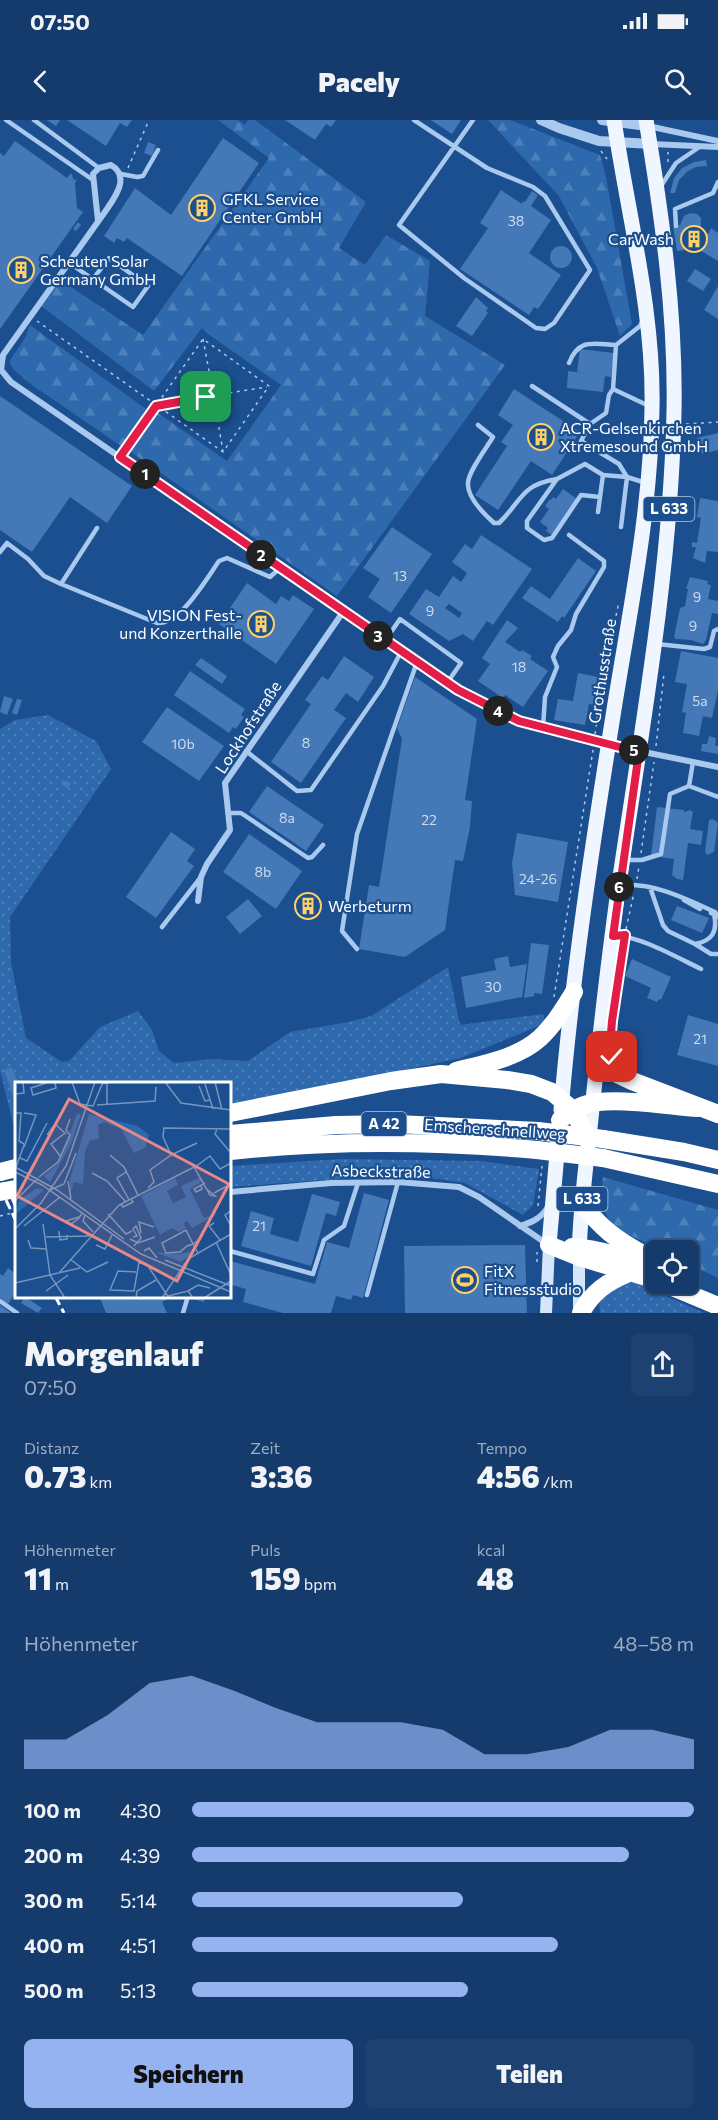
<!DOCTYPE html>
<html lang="de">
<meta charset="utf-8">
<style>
body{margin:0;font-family:Commissioner,sans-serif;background:#1d4271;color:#f1f3f6;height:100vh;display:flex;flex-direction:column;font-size:22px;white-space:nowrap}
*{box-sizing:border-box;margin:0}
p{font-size:20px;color:#9dadc1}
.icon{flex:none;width:33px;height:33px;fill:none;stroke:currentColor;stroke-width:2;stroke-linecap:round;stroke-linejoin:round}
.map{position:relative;height:1193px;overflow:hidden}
.sheet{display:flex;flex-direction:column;background:#143b6b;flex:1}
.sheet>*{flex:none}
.tools{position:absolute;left:645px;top:1120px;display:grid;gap:12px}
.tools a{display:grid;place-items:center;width:54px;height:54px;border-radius:9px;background:#143b6b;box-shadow:0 2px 4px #0004,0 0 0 2px #33557e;font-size:30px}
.pin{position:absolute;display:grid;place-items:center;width:51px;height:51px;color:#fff;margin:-26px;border-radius:12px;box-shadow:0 3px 9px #0006}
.km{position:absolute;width:30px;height:30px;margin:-15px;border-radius:50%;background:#222;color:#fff;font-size:16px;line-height:30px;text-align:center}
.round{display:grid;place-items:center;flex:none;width:63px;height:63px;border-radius:9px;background:#1d4271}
.overview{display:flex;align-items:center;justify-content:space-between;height:102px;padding:0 24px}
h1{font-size:33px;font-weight:800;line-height:45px}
.stats{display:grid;grid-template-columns:repeat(3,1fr);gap:9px;height:102px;padding:6px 24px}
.stats div{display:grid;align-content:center}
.stats b{font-size:30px;font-weight:800}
.stats small{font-size:16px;font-weight:400}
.stats p{font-size:16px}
.chart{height:168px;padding:12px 24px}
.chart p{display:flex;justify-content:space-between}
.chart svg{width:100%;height:108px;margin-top:6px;fill:#95b2f1;opacity:.7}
.action{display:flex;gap:12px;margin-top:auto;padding:12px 24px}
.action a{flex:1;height:69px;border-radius:9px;background:#95b2f1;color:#111;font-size:24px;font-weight:800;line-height:69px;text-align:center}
.action a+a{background:#1d4271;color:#f1f3f6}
ul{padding:0 24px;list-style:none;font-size:20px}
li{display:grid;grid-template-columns:96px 72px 1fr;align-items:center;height:45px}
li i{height:15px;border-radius:8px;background:#95b2f1}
.status{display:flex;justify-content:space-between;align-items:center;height:42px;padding:0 30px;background:#143b6b;direction:ltr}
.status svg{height:16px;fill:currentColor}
header{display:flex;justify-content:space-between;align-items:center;height:78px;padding:0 24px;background:#143b6b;font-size:27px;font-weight:800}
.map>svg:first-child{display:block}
.grass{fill:url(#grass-dots)}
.forest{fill:url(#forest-firs)}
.building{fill:#4478b7;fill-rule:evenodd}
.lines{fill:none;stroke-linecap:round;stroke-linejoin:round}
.path{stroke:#a9c9ee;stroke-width:1.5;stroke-dasharray:3 4.5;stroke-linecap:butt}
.service{stroke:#a9c9ee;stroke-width:4.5}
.minor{stroke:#a9c9ee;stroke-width:6}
.tertiary{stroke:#a9c9ee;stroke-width:10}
.secondary{stroke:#d6e6fa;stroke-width:12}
.primary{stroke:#f0f6ff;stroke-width:15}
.motorway{stroke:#fff;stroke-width:18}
.rail{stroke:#fff;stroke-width:3;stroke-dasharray:10 4.5;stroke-linecap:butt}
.path-bridge{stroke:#a9c9ee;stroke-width:1.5;stroke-dasharray:3 4.5;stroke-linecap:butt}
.motorway-bridge{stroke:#fff;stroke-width:18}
.route-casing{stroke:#fff;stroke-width:12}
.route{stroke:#e11d48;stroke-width:8}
.labels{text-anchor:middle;stroke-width:4.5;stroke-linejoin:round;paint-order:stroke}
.number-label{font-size:14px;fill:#d0dded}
.shield{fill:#1b4f8f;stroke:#bbcadd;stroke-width:1.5}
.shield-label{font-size:15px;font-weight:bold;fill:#fff}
.poi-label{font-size:16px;fill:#fff;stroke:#1b4f8f;text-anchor:start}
.street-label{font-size:16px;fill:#fff;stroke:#1b4f8f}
.inset-road{fill:none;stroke:#7695bc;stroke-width:1.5}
.view{fill:#e88989;fill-opacity:0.15;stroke:#e88989;stroke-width:3}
.inset-edge{fill:none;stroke:#fff;stroke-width:3}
</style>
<div class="status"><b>07:50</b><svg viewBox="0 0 49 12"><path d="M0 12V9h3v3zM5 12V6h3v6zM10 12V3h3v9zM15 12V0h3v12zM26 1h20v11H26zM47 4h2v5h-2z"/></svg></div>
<header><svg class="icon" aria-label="back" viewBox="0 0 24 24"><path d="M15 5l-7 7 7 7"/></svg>Pacely<svg class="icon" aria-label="search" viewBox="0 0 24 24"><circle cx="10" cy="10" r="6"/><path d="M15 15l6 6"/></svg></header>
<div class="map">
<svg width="718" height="1193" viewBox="0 0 718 1193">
<defs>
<pattern id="grass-dots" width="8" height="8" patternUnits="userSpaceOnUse" patternTransform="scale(1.5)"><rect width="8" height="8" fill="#2e69ad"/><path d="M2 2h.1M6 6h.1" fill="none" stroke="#4d80b9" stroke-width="1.8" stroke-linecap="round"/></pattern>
<pattern id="forest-firs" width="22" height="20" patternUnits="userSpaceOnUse" patternTransform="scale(1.5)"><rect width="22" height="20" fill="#2e69ad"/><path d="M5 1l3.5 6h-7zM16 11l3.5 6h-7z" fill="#4d80b9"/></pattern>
</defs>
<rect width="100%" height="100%" fill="#1b4f8f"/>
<path class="grass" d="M48,595L96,621L111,649L10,797L11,842L26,918L62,942L69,941L100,907L138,891L152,910L159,931L174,943L212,939L248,941L290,912L349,902L371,896L448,847L460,905L543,894L546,903L461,938L230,987V963H16V1015L0,951V609L15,600Z
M341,1039L481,1041L539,1049L533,1085L523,1095L465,1063L405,1054L230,1067V1046Z
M635,1162L704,1193H600L599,1179L620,1164Z"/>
<path class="forest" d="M218,0H238L245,5L248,0H255L366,82L339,128L365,145L386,115L430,141L425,196L505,245L337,476L131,332L158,293L227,341L281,265L208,214L202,208L154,271L40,185L59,159L143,215L269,38Z
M488,0H510L600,35L606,57L632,204L620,216L597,148L559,76Z
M30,205L146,289L121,326L32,265L14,250L9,242L25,218Z
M603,1057L718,1090V1158L689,1144L688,1131H663L611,1106L600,1079Z"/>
<path class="building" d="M47,0H60L56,6Z
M67,0H132L127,7L120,3L106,26Z
M285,0H336L331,7L326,4L315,20Z
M431,0H461L452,14Z
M223,18L259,43L182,156L127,118L124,122L117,118L114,123L104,116L135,68L171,95Z
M15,21L67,58L71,53L74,60L77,59L75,63L77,88L83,92L0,209V33L4,36Z
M148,22L156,25L152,36L144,33Z
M706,40L707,46L696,47L688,51L679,60L675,73H670L674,58L682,48L694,42Z
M501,70L522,84L523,81L525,82L532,71L538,75L531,86L551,100L529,133L561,155L538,189L534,187L529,195L460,149L488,108L480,103Z
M690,93L697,94L701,98V109L708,114L711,108L718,113V141L696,128L677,131L673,106L680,105L684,96Z
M78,102L81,105L76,111L73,109Z
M550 137a11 11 0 1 1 22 0a11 11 0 1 1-22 0Z
M695,149L711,159L703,171L687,161Z
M718,166V199L704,190Z
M476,177L488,188L486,191L488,193L472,216L456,206Z
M580,229L614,233L611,257L577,252Z
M568,251L605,256L603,272L567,268Z
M514,269L580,312L552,355L531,341L498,390L475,375L507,326L501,322L513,305L498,295Z
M0,276L132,366L107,403L70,377L32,432L0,410Z
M718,313V330L702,334L697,318Z
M563,369L577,379L553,416L546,411L548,408L540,402L549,389L545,386L550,379L551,380L553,377L556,379Z
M700,378L718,381V432L707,431L705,443L693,438L696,427H692V422L697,423L701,398L697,397Z
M392,407L432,434L391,493L368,477L380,459L363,448Z
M481,415L532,449L493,505L487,501L473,521L463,514L449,521L409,494L426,469L439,477L453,456L461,462L467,453L452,442L465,424L472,429ZM449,484L462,493L459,498L445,488Z
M578,438L596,451L564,498L562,496L558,502L522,478L531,466L550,479Z
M690,457L708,461L707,464L711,465L708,479L718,481V494L712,493L706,520L703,524L691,520L676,519L674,517L680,488L685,486L688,469H686Z
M247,463L276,484L281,476L289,481L293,475L314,489L276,544L219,504Z
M507,500L518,508L505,522L520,532L522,530L532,536L530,539L548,551L523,587L505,575L503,578L478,561L490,544L482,538Z
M681,531L718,538V570L712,598L703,596L699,616L683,613L686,593L682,592L687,564L675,562Z
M344,536L374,557L358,582L346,573L334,590L346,598L301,663L271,642L311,584L305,580L322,556L328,560Z
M201,538L227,556L222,564L195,545Z
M190,551L245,589L241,595L244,597L236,609L233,607L229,613L174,575Z
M578,553L598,557L594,585L589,584L585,605L554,600L558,579L573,581Z
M415,557L477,599L465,680L472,681L470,707L463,741L455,740L445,810L405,837L359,829L369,765L379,767L402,619L397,608Z
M4,576L13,579L7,595L0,592Z
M17,579L22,580L17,595L12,593Z
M167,587L224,626L199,661L142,622Z
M709,616L716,618L715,626H718V634L701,631L702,624H707Z
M63,660L71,663L68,668L61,664Z
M267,666L324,705L306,731L249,692Z
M657,687L684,690V692L690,690L693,692L690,709L703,711L701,725L688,723L683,760L677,759L672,755L674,739L651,736Z
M713,699L718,703L714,732L707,735L705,732L709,700Z
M171,712L195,729L187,741L194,746L156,798L126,777Z
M517,713L568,722L558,782L515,775L512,743Z
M249,714L302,751L276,789L223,752Z
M318,777L308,795L298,778Z
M248,779L262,796L240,814L226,797Z
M677,786L709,798L702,813L671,800Z
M531,823L549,825L542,874L534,873V876L524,878Z
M508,836L510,847L527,844L522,877L466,888L461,857L496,850L494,839Z
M632,839L671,857L661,880L659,879L657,882L647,878L651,868L625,856Z
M688,895L718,904V946L677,935Z
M12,947L18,963L16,985L4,950Z
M364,1073L389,1080L363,1178L353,1175L351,1180L336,1176L331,1193H283L243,1182L246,1169L232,1165L230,1172V1141L315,1164L327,1122L349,1128Z
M312,1074L340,1082L336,1096L326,1093L311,1146L241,1126L251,1091L274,1098L270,1114L298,1122Z
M525,1125L527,1193H405L404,1126Z
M8,1148L16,1154V1172L8,1184L0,1178V1154L3,1156Z
M99,1176H174L162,1182L167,1193H106Z
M189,1176H205L204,1182L189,1178Z
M25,1177L42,1188L38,1193L21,1183Z
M0,1185L11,1193H0Z"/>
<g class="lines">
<path class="path" d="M601,31L607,39
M668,42V32
M128,48L149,0
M37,201L223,332L269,266L203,219L124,331
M203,219L212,267
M222,274L267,267
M215,283L206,277L212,268L221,274L215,283L223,332
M157,286L205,277
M686,304L718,302
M595,614L604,552L619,482
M656,626L664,553
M641,733L654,642
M637,759L639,746
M626,809L634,773
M554,877L593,630
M538,1086L542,1046
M537,1142V1132"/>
<path class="service" d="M6,0L93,60
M34,0L99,48
M414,0L487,48L533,67L545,76L590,150L554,203L545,209L536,208L464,158L399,105L473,0
M121,54L137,57L143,56L158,30
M661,66L676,43L698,28
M676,106L675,89L713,73L718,62
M68,142L133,187L148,166L109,138L93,159
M643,200L640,206L616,225L613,269L649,286
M569,243C579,218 593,224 616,225
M532,266L590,304L581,321L619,344L627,357L621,407
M590,304L606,293L609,275L613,269
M478,305L493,317C487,327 468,352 468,363C467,377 484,394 494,403H499C522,381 520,365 557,359
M600,377L603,355
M598,392L600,377L581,375L552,418L544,420L527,408V401L557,359L585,344L603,355L627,357L646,363
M0,432L7,423L28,439L44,456L61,464L157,503C180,505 207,458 219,441L227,438L270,457L280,448
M61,464L97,408
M385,521L400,499L461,543L447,563
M657,524L704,529L710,527L714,511L718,509
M543,608L545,577L557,547L553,537L558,526L571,510L576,494L604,447V441L569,415
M246,631L297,671L311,670L383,566L401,532
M689,666L718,677
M228,693H241L308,738L312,737L323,725
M625,740H642L661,734L670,674L689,666L693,642
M621,765C655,763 684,778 715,792L718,797
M650,767L663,805L668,811L695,824L711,834H718
M684,780L700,789
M162,807L201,757
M615,816C636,814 680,839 701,849
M695,824C712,821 718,812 714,794L711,793
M357,829L342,811L357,714L417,542
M230,1131L313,1154L324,1120L344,1106L358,1063
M367,1175L398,1062
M0,1181L17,1193
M183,1193L188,1176"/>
<path class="minor" d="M648,6L718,21
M651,24L718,27
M98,101L93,54L99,48L111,45C130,56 116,76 107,89L3,235L1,250L11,262L417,542L458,570L519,601L539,608L639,631L718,647
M198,781L201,757L207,744L230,710L225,663L343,492
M230,1072L331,1063L398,1062L459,1067L479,1077L547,1124
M520,1106C533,1102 541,1098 548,1087"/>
<path class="tertiary" d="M541,0L559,8L599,21L651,24
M602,0L647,6"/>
<path class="secondary" d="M579,1137V1193
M546,1193L549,1125"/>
<path class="primary" d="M561,990C572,858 592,727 613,596C629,494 651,392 652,288C654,190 628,96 614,0
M549,1125L558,1022
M579,1137C580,1087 587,1038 592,989C601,905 610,821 623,737C645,590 671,441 674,292C676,194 662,96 646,0"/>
<path class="motorway" d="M597,939L613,952L632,961L718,994
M456,951C484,944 518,938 540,918C554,905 564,888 574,872
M230,993L391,961L441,954L507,960L531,964L552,972L573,990L589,1021
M560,1000C568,994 575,988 584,985C611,976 668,986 698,988
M230,1014L336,1005L397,1004L538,1011
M603,1019L684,1032L718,1040
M230,1031C332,1020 434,1021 537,1030
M603,1038L718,1064
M581,1082C601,1109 617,1120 646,1136
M549,1125L579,1137L656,1160
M572,1127C602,1129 628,1139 656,1149
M665,1164L718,1186
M581,1193C592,1172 607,1162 629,1153"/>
<path class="rail" d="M0,1051L16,1087
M6,1080L16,1101
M55,1176L64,1193"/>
<path class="path-bridge" d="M0,1096L16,1092"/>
<path class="motorway-bridge" d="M538,1011L603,1019
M537,1030L603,1038
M0,1052L16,1048
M0,1072L16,1069"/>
</g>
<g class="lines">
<defs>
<path id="route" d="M206,277L156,286L120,337L458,570L519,601L639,632L613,816L625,815L612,901L610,926L612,937"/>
</defs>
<use href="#route" class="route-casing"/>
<use href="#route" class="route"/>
</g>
<defs>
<symbol id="building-ring" viewBox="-11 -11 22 22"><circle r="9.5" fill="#1b4f8f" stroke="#ffd166" stroke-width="1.5"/><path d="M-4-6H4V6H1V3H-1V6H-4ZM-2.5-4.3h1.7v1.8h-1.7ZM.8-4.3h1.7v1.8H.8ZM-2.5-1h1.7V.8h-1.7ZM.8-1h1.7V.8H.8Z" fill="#ffd166"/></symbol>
<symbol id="stadium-ring" viewBox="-11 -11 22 22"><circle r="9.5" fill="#1b4f8f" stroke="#ffd166" stroke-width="1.5"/><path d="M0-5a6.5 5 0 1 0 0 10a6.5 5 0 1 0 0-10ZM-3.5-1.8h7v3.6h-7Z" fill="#ffd166"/></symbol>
</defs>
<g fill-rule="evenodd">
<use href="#building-ring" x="187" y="73" width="30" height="30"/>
<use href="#building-ring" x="679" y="104" width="30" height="30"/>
<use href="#building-ring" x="6" y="135" width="30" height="30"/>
<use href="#building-ring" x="526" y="302" width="30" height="30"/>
<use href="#building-ring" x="246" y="489" width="30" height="30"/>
<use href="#building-ring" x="293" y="771" width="30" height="30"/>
<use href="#stadium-ring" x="450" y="1145" width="30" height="30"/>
</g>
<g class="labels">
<g class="number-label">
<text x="516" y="106">38</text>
<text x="400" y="461">13</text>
<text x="697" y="482">9</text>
<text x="430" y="496">9</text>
<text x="693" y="511">9</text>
<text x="519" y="552">18</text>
<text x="700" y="586">5a</text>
<text x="306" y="628">8</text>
<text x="183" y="629">10b</text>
<text x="287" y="703">8a</text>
<text x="429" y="705">22</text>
<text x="263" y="757">8b</text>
<text x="538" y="764">24-26</text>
<text x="493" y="872">30</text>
<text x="700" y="924">21</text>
<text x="259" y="1111">21</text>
</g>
<g class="shield">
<rect x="643.5" y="377" width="51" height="24" rx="4.5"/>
<rect x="361.5" y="992" width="45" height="24" rx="4.5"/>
<rect x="556.5" y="1067" width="51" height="24" rx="4.5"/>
</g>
<g class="shield-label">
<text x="669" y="394">L 633</text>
<text x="384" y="1009">A 42</text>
<text x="582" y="1084">L 633</text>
</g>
<g class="poi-label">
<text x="222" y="85">GFKL Service<tspan x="222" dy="18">Center GmbH</tspan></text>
<text x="674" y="125" text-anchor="end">CarWash</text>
<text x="40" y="147">Scheuten Solar<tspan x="40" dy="18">Germany GmbH</tspan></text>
<text x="560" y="314">ACR-Gelsenkirchen<tspan x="560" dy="18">Xtremesound GmbH</tspan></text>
<text x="242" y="501" text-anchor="end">VISION Fest-<tspan x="242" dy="18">und Konzerthalle</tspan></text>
<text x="328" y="792">Werbeturm</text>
<text x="484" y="1157">FitX<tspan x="484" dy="18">Fitnessstudio</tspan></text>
</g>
<g class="street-label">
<text transform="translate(602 551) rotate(-81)" y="6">Grothusstraße</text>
<text transform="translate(248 607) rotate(-57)" y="6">Lockhofstraße</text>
<text transform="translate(495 1009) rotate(4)" y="6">Emscherschnellweg</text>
<text transform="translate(381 1051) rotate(1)" y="6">Asbeckstraße</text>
</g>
</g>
<g transform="translate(15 962)">
<rect width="216" height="216" fill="#1b4f8f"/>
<path d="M62,32H66L56,62L35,100L29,94L43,82ZM74,32L123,44L134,53L130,66L119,71L106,47L89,40L83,43L84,57L75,58L70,69L68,102L59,100L55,112V97Z" fill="#2e69ad"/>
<path d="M186,95L188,99L175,107L189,136L204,131L177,146L172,139L168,141L171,146L164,150L157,146L145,153L126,114L160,96L163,103L152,109L158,121L171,115L166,104ZM22,106L29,108L0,133L4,118ZM180,169L166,180L140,170L164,172Z" fill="#2e69ad"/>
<path class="inset-road" d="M34,0L16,6L18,13L41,6L40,0M57,0L65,22L78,24L88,0M150,0L166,21L216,28M200,0L207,28M87,2L92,1V23M190,2L198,27M184,4L190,19L195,18M0,12L9,11L8,0M82,23L140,19L141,5M0,31H6L4,59L9,62M202,47L200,52L216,71M32,53L40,42L51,52M9,65L21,33L9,31M95,73L109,85L123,113M156,73L182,61M46,75L36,62L50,51M5,76L12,79L32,41M0,85L42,108L109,157M1,85L9,63M180,85L195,74L205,87L216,81M0,90L27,103L126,172L216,210M111,90L102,96L114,118M77,91L92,99L111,120M24,95L43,80L55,53L51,48L55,37M53,99L56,117M186,104L187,107L181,110L179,107L190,101M133,106L139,100L135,88L156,73L148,55L149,46L216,47M35,108L49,102L61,71M199,111L216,102M0,119L23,96M106,122L108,125L118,120L116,117M216,129L210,133L216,144M93,132L111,152L117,149M70,133L68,139L78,150M64,135L51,139L56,142L63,137L66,133L67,131M199,141L194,144L205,158M28,142L35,193L50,216M9,144L45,115M0,147L26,121L51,84L80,0M44,149L45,158L52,157V153M126,151L124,140L139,145M31,155L74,154M118,155L122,154L118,147L121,144L126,156L119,164M115,157L123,161L140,155M13,158L16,166L32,167M201,160L216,193M81,163L90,167L97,153M129,169L134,166L142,176M183,171L178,162L171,148L147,161L151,171L165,170L172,164L178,162L185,157M55,177L72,190L93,180M150,178L216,204M121,190L103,189L95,208L119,209L124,180L133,184L154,216M44,191L104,123L179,85L195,113L200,114L193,108M0,201L65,186M31,209L53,193M173,209L183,203L195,206M153,214L173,209L178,216M121,216L122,209L141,198M147,216L173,177L216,152M189,216L216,199"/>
<path class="view" d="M54,17L214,102L162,199L2,114Z"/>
<rect width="216" height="216" class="inset-edge"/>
</g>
</svg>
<div class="tools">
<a><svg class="icon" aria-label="locate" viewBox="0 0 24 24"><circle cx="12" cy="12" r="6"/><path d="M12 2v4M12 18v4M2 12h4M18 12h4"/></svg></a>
</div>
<div class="pin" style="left:206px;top:277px;background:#1e9e55"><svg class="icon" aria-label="arrive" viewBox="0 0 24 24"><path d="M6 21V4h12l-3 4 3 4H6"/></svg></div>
<div class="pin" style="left:612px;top:937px;background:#d93025"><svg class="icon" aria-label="check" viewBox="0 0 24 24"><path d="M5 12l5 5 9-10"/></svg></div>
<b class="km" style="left:145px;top:354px">1</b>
<b class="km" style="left:261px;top:435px">2</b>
<b class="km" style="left:378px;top:516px">3</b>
<b class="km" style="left:498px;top:591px">4</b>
<b class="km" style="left:634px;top:630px">5</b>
<b class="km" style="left:619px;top:767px">6</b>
</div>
<section class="sheet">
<div class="overview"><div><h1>Morgenlauf</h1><p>07:50</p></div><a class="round"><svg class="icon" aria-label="share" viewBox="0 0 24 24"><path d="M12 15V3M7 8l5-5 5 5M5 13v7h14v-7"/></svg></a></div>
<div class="stats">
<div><p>Distanz</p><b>0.73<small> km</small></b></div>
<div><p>Zeit</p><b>3:36</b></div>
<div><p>Tempo</p><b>4:56<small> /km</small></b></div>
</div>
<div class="stats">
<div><p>Höhenmeter</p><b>11<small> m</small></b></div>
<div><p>Puls</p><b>159<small> bpm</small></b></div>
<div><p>kcal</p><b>48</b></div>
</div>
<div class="chart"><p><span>Höhenmeter</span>48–58 m</p>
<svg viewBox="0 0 160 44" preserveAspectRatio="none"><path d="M0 44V32L10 32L20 22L30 9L40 6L50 12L60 19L70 25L80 25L90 25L100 28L110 38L120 38L130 35L140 28L150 28L160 32V44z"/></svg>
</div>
<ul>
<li><b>100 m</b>4:30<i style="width:100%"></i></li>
<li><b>200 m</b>4:39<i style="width:87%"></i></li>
<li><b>300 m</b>5:14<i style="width:54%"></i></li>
<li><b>400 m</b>4:51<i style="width:73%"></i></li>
<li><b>500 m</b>5:13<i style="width:55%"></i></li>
</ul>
<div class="action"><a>Speichern</a><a>Teilen</a></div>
</section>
